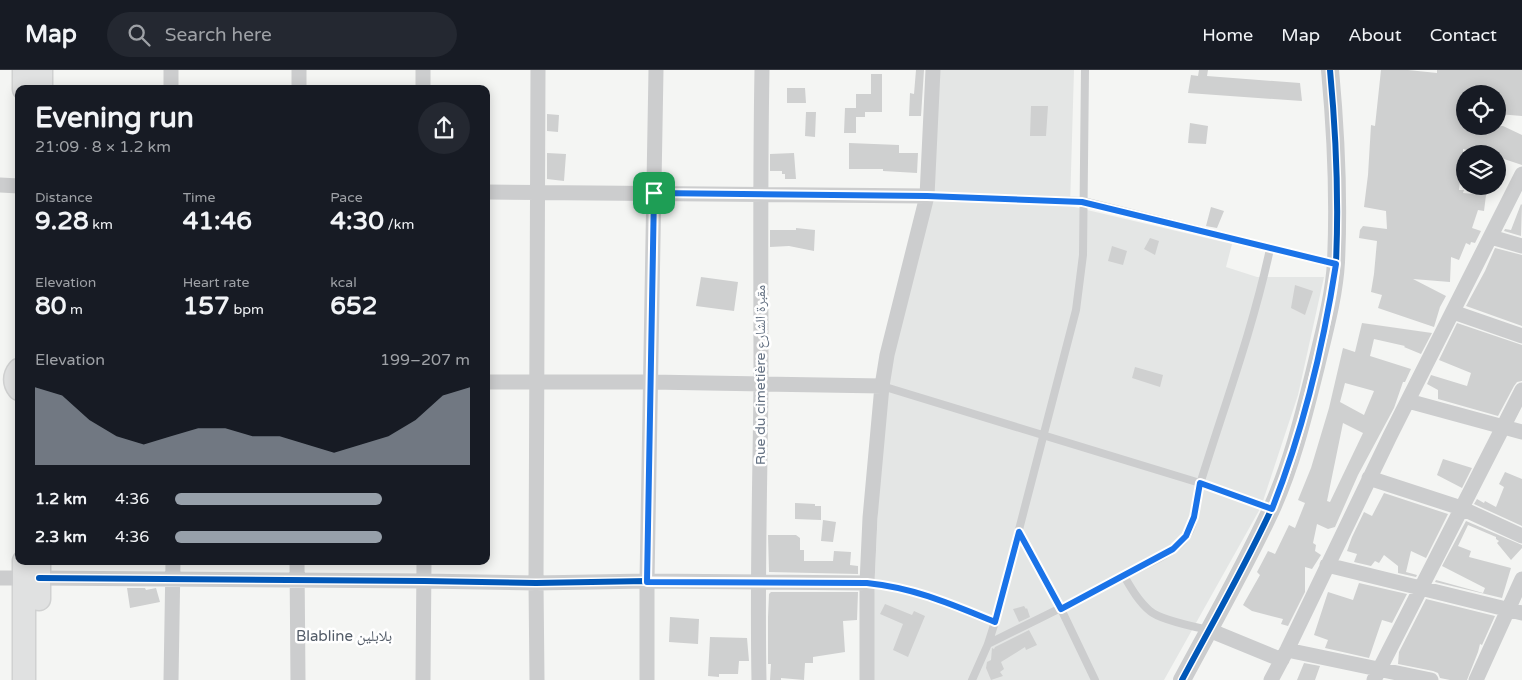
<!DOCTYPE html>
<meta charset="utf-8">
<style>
body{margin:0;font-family:"Varela Round","Noto Naskh Arabic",sans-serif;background:#242831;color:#f1f3f6;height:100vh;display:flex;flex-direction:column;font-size:19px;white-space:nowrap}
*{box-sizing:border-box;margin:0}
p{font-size:16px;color:#9ea1a6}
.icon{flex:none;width:28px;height:28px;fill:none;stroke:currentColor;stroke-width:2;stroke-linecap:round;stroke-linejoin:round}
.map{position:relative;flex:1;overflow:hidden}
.panel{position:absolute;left:15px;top:15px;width:475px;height:480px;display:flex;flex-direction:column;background:#171b24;border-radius:10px;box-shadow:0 2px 12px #0003}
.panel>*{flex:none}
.buttons{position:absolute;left:1456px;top:15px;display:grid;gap:10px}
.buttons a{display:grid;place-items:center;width:50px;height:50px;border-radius:50%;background:#171b24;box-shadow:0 2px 12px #0003;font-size:25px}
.pin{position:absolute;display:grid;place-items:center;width:42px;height:42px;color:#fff;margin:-21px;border-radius:10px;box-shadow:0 2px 8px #0006}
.round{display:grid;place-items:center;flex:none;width:52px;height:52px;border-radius:26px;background:#242831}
.summary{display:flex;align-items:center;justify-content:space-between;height:85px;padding:0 20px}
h1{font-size:28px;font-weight:700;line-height:38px}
.stats{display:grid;grid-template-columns:repeat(3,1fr);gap:8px;height:85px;padding:5px 20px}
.stats div{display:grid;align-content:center}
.stats b{font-size:25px;font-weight:700}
.stats small{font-size:14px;font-weight:400}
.stats p{font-size:14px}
.chart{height:140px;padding:10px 20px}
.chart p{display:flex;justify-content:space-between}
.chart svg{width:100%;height:90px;margin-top:5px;fill:#97a0aa;opacity:.7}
ul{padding:0 20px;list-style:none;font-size:16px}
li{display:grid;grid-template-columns:80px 60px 1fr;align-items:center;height:38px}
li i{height:12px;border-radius:6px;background:#97a0aa}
header{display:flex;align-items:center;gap:30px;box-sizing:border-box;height:70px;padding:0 25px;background:#171b24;border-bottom:1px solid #363941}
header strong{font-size:24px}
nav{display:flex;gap:28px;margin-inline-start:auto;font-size:18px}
.search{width:350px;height:45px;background:#242831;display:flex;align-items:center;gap:12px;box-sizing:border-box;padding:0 18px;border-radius:28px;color:#9ea1a6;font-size:19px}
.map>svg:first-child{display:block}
.built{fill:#e4e6e5}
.building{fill:#cfd0d0;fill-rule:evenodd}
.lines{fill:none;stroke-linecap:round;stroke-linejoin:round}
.primary-casing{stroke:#d0d1d1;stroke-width:25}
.service{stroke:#cccdce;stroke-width:8}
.minor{stroke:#cccdce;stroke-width:15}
.tertiary{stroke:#cccdce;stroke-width:18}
.primary{stroke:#e0e1e1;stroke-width:22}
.cycleway-casing{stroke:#fff;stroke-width:9}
.cycleway{stroke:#0057b8;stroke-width:6}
.route-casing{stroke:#fff;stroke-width:10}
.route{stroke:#1a73e8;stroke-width:6}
.labels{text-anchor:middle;stroke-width:5;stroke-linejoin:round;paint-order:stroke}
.street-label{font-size:14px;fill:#657283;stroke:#fff}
.neighbourhood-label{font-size:15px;fill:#535c68;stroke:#fff}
</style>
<header>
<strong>Map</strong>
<div class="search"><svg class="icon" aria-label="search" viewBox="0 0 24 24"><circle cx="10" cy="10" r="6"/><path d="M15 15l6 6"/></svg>Search here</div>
<nav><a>Home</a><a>Map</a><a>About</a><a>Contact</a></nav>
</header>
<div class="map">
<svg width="1522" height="610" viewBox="0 0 1522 610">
<rect width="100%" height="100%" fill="#f4f5f3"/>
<path class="built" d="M935,0H1074L1070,136L1232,174L1226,197L1257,207H1324L1298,325L1261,437L1164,610H870L884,310L927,137Z"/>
<path class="building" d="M916,0H924L921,46H909L910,23L914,24Z
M1199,0H1208L1207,6L1300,13L1302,31L1188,23L1191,5L1198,6Z
M1381,0H1408L1437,3V0H1522V46L1498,44V24H1465V56H1503L1522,65V95L1498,87V84H1484L1463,79V101H1461L1459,120H1464L1463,123L1486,125L1484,141L1478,140L1472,158L1481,161L1475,173L1471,172L1470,175L1466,173L1459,190L1451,187L1450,212L1413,209L1446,226L1440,237L1434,257L1378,238L1382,225L1371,222L1374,204L1377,171L1359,168L1360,160L1363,156L1387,159L1386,141L1364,137L1368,105L1371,55L1375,56Z
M871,4H882V42H865V47H856V63H844L845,38H856V24H871Z
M787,18H805L806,33H787Z
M1031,36H1048L1046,66H1030Z
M806,42H816L815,67L805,66Z
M547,44L559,45L558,62L547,61Z
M1190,53L1208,56L1206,74L1188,73Z
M849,73L899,75V83H918L917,103L883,101V99H849Z
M547,83L566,84L564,111L547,109Z
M794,83L796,109H785V104H782V101H770V84Z
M1521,134L1522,135L1521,166L1504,161L1505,159L1511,160Z
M1211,137L1224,141L1217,158L1206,156Z
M796,158L815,160L814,181L789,176L770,177V160H796Z
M1150,168L1159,171L1155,185L1144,179Z
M1112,176L1127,181L1123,195L1108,191Z
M1495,178L1522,185V256L1466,236L1485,201Z
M701,207L738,212L734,241L696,236Z
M1295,215L1313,221L1305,245L1291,238Z
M1362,253L1432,263L1421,284L1404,277L1405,276L1374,269L1370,286L1411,299L1405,312H1403L1394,338L1358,405L1335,457L1328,459L1317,454L1313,473L1316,475L1315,481L1321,485L1312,499L1305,497V522L1288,556L1281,554L1283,549L1252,541L1243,535L1260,505L1257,502L1268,481L1275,484L1289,455L1295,458L1305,433L1298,430L1311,398L1329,338L1343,278L1355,282ZM1345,313L1374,321L1364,345L1340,332ZM1343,353L1363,363L1330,432L1327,431Z
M1457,253L1522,275V311L1517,312L1514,316L1498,346L1438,329V320L1427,314L1431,305L1467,316L1471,303L1439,290Z
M1135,297L1163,305L1160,317L1132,308Z
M1443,389L1472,398L1462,418L1437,405Z
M1505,402L1522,409V456L1474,434L1477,429L1484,433L1485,431L1496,437L1504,417L1499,414Z
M1384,423L1448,444L1426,488L1411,481L1406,502L1417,505L1416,507L1398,503V496L1384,485L1379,493L1375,491L1371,496L1354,492L1357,484L1347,481L1352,467L1364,442L1372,446Z
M795,433L815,434V436H821V450L795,449Z
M823,450L836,452L833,472L821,471Z
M1466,451L1522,475V478L1511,490L1497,473L1499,471L1496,469V467L1468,455L1458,476L1471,481L1469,487L1511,498L1502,528L1435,512L1436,510L1483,523L1485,518L1442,496Z
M768,465H796L800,468V480H804V491H833L834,481L851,482L850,495L858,496V504L769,502Z
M1359,513L1407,524L1392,553L1382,550L1369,588L1325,578L1328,570L1314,565L1328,522L1353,530Z
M127,518H145L146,520L156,518L160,532L130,538Z
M771,522H858L857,550L843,551L845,582L813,587V593H805L804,610L781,608V610H770L771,594H768V547L769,524Z
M1426,529L1495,546L1482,575L1480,574L1478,582L1467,610H1450L1440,608L1438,603L1433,601L1398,594L1399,582Z
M885,534L912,545L914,541L925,546L908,587L893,580L903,554L880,544Z
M1024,536L1026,539L1027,538L1030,547L1019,552L1013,539Z
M670,547L699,549L698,574L669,572Z
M1029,560L1037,575L1026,580L1025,577L1001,592L1004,599L1000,602L1003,606L991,610L986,598L987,592L991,590L992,578L994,579L995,577Z
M710,567L747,568L749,591H739L738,604H719V607L708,606Z
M1304,593L1320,596L1315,610H1297Z"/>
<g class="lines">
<defs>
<path id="primary" d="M41,0V19
M24,19V0
M19,300C14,306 14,313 19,319
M24,491V610
M39,529V491"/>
</defs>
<use href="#primary" class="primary-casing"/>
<path class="service" d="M927,126L1083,131L1336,194
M882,316L1200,413L1272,439
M1019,462L1061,539L1095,610
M1124,506C1131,518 1139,532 1150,541C1160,550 1195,557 1209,560
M867,513C915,518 951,534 995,552
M988,574C1033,551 1079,530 1123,506C1143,496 1175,484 1187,466C1197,450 1196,428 1201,411C1225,334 1253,258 1270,179
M972,610L988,574L995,552L1076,240L1083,185L1085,0"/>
<path class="minor" d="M171,0V19
M299,19V0
M423,19V0
M0,115L19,116
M486,122L927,126
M1491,167L1522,176
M1453,242L1522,266
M486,312H651L882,316
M1408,331L1522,362
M1369,408L1461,438L1522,466
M297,491L298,610
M1327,495L1522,543
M0,508H24
M39,508L424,511L536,513L647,511L867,513
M1209,560L1282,590
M1287,580L1431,610
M171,610L173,491
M423,610L424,491
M537,610L536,513L538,0
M647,610V511L656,0
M759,610C757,511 760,413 761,314C761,210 760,105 762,0
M867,610V513L870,448L882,316L887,285L927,126L933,0
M1271,610L1287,580L1390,366L1522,104
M1374,610L1522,320
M1476,610L1522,509"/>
<path class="tertiary" d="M1182,610C1212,554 1244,498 1271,440C1292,394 1304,344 1316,296C1324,262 1334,227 1336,192C1339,128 1336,64 1330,0"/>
<use href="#primary" class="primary"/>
<defs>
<path id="cycleway" d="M39,508L424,511L536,513L647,511L867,513
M1182,610C1212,554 1244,498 1271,440C1292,394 1304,344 1316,296C1324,262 1334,227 1336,192C1339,128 1336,64 1330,0"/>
</defs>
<use href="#cycleway" class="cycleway-casing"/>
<use href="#cycleway" class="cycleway"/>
</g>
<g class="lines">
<defs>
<path id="route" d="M654,123L927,126L1082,132L1336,194C1323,278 1303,361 1272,439L1200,413L1194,447L1186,466L1173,479L1061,539L1019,462L995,552C951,534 915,518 867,513L647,512Z"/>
</defs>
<use href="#route" class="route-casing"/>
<use href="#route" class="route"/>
</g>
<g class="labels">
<g class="street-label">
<text transform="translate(760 305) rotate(-90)" y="5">Rue du cimetière مقبرة الشارع</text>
</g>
<g class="neighbourhood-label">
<text x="344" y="571">Blabline بلابلين</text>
</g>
</g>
</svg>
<div class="buttons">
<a><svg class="icon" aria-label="locate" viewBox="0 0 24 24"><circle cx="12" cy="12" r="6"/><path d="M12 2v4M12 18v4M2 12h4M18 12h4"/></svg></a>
<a><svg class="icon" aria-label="layers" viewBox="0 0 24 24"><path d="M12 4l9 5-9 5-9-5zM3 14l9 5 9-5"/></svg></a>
</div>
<div class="pin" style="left:654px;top:123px;background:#1e9e55"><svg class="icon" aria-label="arrive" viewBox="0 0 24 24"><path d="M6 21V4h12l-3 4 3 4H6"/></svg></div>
<section class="panel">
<div class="summary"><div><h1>Evening run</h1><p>21:09 · 8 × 1.2 km</p></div><a class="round"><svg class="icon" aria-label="share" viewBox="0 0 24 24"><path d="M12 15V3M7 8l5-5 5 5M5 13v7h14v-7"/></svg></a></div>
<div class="stats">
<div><p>Distance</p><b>9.28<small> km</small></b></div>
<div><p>Time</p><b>41:46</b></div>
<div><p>Pace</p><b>4:30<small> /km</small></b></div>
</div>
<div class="stats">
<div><p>Elevation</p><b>80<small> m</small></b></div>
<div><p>Heart rate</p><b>157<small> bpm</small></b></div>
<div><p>kcal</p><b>652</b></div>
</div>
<div class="chart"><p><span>Elevation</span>199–207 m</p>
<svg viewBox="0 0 160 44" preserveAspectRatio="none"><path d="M0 44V6L10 10L20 22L30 30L40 34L50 30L60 26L70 26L80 30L90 30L100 34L110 38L120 34L130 30L140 22L150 10L160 6V44z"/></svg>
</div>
<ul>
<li><b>1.2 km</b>4:36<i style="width:70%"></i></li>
<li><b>2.3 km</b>4:36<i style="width:70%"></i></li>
</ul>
</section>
</div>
